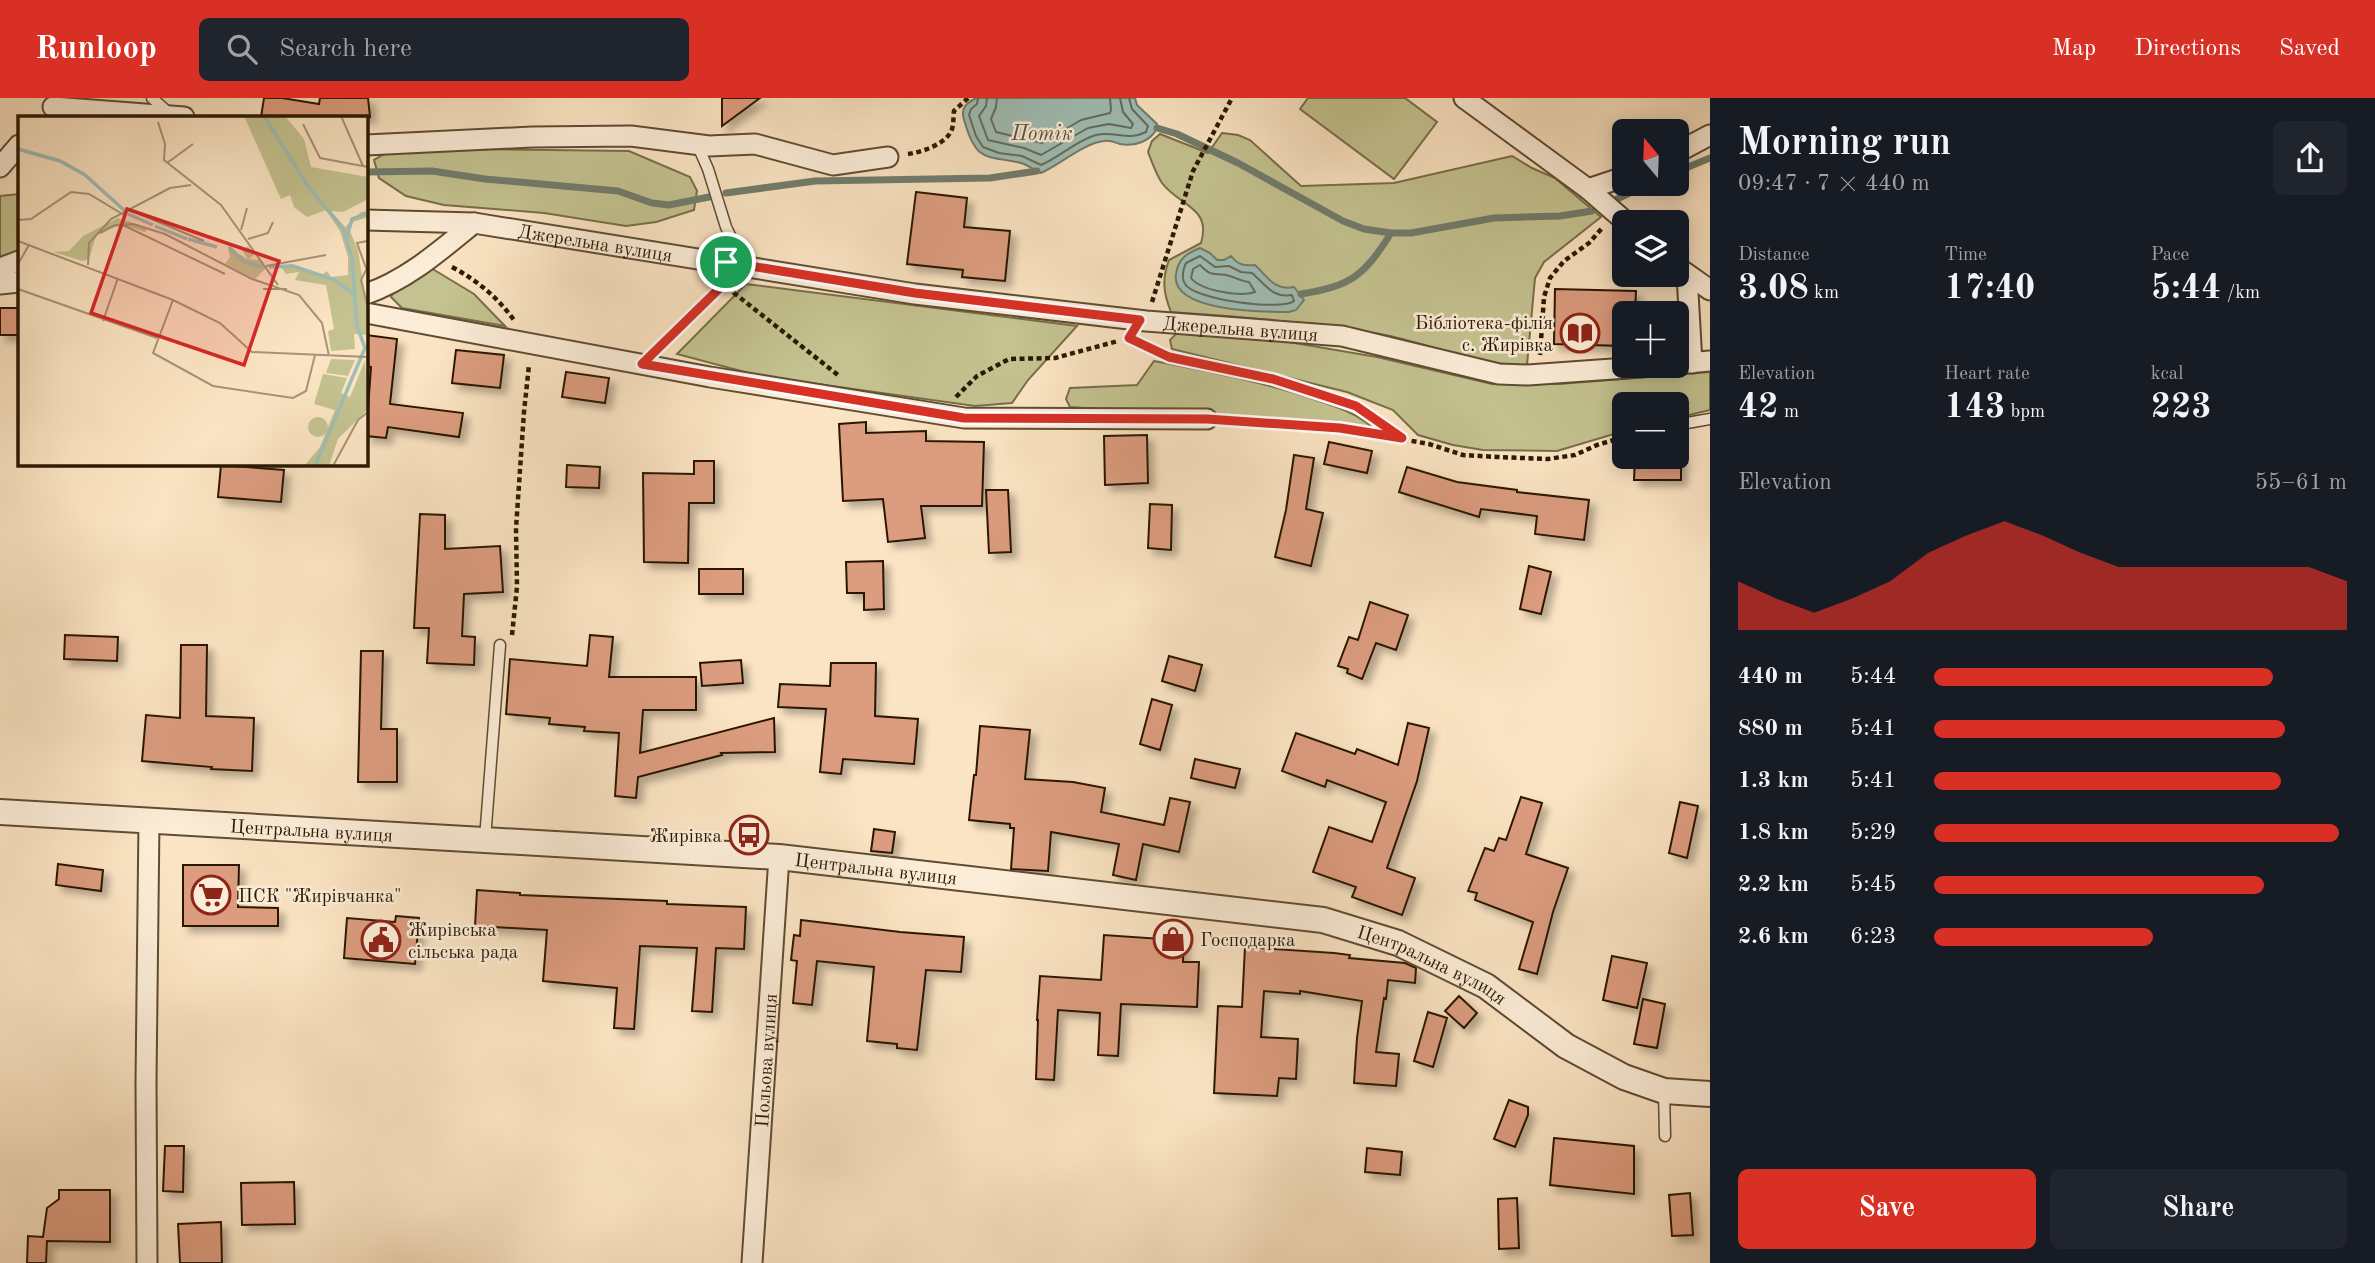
<!DOCTYPE html>
<meta charset="utf-8">
<style>
body{margin:0;font-family:"Old Standard TT",serif;background:#20242c;color:#f1f3f6;height:100vh;display:flex;flex-direction:column;font-size:26px;white-space:nowrap}
*{box-sizing:border-box;margin:0}
p{font-size:23px;color:#9ea1a6}
.icon{flex:none;width:38px;height:38px;fill:none;stroke:currentColor;stroke-width:2;stroke-linecap:round;stroke-linejoin:round}
.map{position:relative;flex:1;overflow:hidden}
.panel{display:flex;flex-direction:column;background:#171b24;width:665px}
.panel>*{flex:none}
.needle{width:46px;rotate:341deg}
.fabs{position:absolute;left:1612px;top:21px;display:grid;gap:14px}
.fabs a{display:grid;place-items:center;width:77px;height:77px;border-radius:10px;background:#171b24;box-shadow:0 4px 18px #0003;font-size:35px}
.pin{position:absolute;display:grid;place-items:center;width:60px;height:60px;color:#fff;margin:-30px;border:4px solid #fff;border-radius:50%;box-shadow:0 2px 7px #0007}
.round{display:grid;place-items:center;flex:none;width:74px;height:74px;border-radius:10px;background:#20242c}
.headline{display:flex;align-items:center;justify-content:space-between;height:119px;padding:0 28px}
h1{font-size:38px;font-weight:700;line-height:52px}
.figures{display:grid;grid-template-columns:repeat(3,1fr);gap:10px;height:119px;padding:7px 28px}
.figures div{display:grid;align-content:center}
.figures b{font-size:35px;font-weight:700}
.figures small{font-size:19px;font-weight:400}
.figures p{font-size:19px}
.chart{height:196px;padding:14px 28px}
.chart p{display:flex;justify-content:space-between}
.chart svg{width:100%;height:126px;margin-top:7px;fill:#d93025;opacity:.7}
.cta{display:flex;gap:14px;margin-top:auto;padding:14px 28px}
.cta a{flex:1;height:80px;border-radius:10px;background:#d93025;color:#fff;font-size:28px;font-weight:700;line-height:80px;text-align:center}
.cta a+a{background:#20242c;color:#f1f3f6}
ul{padding:0 28px;list-style:none;font-size:23px}
li{display:grid;grid-template-columns:112px 84px 1fr;align-items:center;height:52px}
li i{height:18px;border-radius:9px;background:#d93025}
header{display:flex;align-items:center;gap:42px;box-sizing:border-box;height:98px;padding:0 35px;background:#d93025;color:#fff}
header strong{font-size:33px}
nav{display:flex;gap:38px;margin-inline-start:auto;font-size:24px}
.search{width:490px;height:63px;background:#20242c;display:flex;align-items:center;gap:18px;box-sizing:border-box;padding:0 24px;border-radius:10px;color:#9ea1a6;font-size:26px}
main{display:flex;flex:1;min-height:0}
.map>svg:first-child{display:block}
.green{fill:#c4c290;stroke:#786e49;stroke-width:2}
.water{fill:#9fbeb5;stroke:#717c6d;stroke-width:2}
.lines{fill:none;stroke-linecap:round;stroke-linejoin:round}
.shore{stroke:#656c5c;stroke-width:2}
.stream{stroke:#717c6d;stroke-width:7}
.building{fill:#dc9c7f;stroke:#2b1902;stroke-width:2;filter:url(#shadow)}
.service-casing{stroke:#5f4c32;stroke-width:13}
.minor-casing{stroke:#5f4c32;stroke-width:23}
.tertiary-casing{stroke:#5f4c32;stroke-width:28}
.path{stroke:#2b1902;stroke-width:4.5;stroke-dasharray:5 3.5;stroke-linecap:butt}
.service{stroke:#fcedd8;stroke-width:10}
.minor{stroke:#fcedd8;stroke-width:19}
.tertiary{stroke:#fcedd8;stroke-width:24}
.route-casing{stroke:#fff;stroke-width:14}
.route{stroke:#d93025;stroke-width:9}
.labels{text-anchor:middle;stroke-width:5;stroke-linejoin:round;paint-order:stroke}
.street-label{font-size:19px;fill:#2b1902;stroke:#fcedd8}
.poi-label{font-size:19px;fill:#2b1902;stroke:#fcedd8;text-anchor:start}
.water-label{font-size:21px;font-style:italic;fill:#545341;stroke:#fcedd8}
.inset-river{fill:none;stroke:#9fbeb5;stroke-width:3.5}
.inset-road{fill:none;stroke:#a89376;stroke-width:2}
.view{fill:#d62828;fill-opacity:0.15;stroke:#d62828;stroke-width:3.5}
.inset-edge{fill:none;stroke:#2b1902;stroke-width:3.5}
</style>
<header>
<strong>Runloop</strong>
<div class="search"><svg class="icon" aria-label="search" viewBox="0 0 24 24"><circle cx="10" cy="10" r="6"/><path d="M15 15l6 6"/></svg>Search here</div>
<nav><a>Map</a><a>Directions</a><a>Saved</a></nav>
</header>
<main>
<div class="map">
<svg width="1710" height="1165" viewBox="0 0 1710 1165">
<defs>
<filter id="shadow"><feDropShadow dx="6" dy="6" stdDeviation="3.5" flood-color="#0004"/></filter>
</defs>
<rect width="100%" height="100%" fill="#fbe4c3"/>
<filter id="stains"><feTurbulence type="fractalNoise" baseFrequency=".00286" numOctaves="4"/><feColorMatrix values="0 0 0 0 .2 0 0 0 0 .09 0 0 0 0 .02 0 0 0 .5 -.17"/></filter>
<radialGradient id="worn" r=".72"><stop offset=".6" stop-color="#630" stop-opacity="0"/><stop offset="1" stop-color="#630" stop-opacity=".3"/></radialGradient>
<path class="green" d="M1308,0H1405L1437,24L1394,81L1300,11Z
M1222,35L1238,37L1250,42L1301,88L1394,85L1512,58L1532,70L1555,80L1601,119L1544,164L1535,180L1527,267C1476,268 1429,245 1380,236C1311,224 1241,219 1171,214C1163,194 1162,181 1169,162L1201,145C1212,109 1179,108 1162,85C1156,76 1152,64 1148,54L1152,43L1160,36L1208,55Z
M462,51L629,53L690,79L697,93L694,112L656,124L626,128L544,115L444,107L406,98L379,80L374,62L386,55Z
M19,96V176L0,189V98Z
M426,167L474,196L505,228L402,210L391,199L398,186Z
M746,186L1077,228L1028,282L1012,305L975,308L760,278L677,256Z
M1177,235L1271,241L1377,259L1492,286H1559L1710,274V312L1677,320L1676,306H1624V333L1557,353L1483,352L1453,347L1418,337L1393,312L1347,294L1172,251L1170,242Z
M1154,263C1210,274 1265,284 1319,303C1339,310 1356,315 1372,329L1070,309L1066,301L1070,290L1137,287Z"/>
<path class="water" d="M976,0H1135L1137,7L1157,26V30C1151,43 1135,49 1120,46C1114,44 1111,42 1104,43C1084,45 1061,66 1041,75C1034,72 1028,67 1021,65C986,57 977,65 965,25C960,12 964,6 976,0Z
M1200,150L1210,155L1217,162H1224L1231,158C1238,167 1244,168 1255,167C1268,179 1274,193 1294,189L1304,202L1296,212L1289,214C1264,214 1170,214 1176,176C1178,161 1187,155 1200,150Z"/>
<g class="lines">
<path class="shore" d="M978,0L977,6L971,11L969,17L976,38L983,49L999,55L1022,58L1041,67C1060,59 1077,42 1096,37C1116,32 1126,44 1146,34L1148,28L1132,11L1129,0
M987,0L986,8L979,18L988,42L1024,50L1041,57L1088,30L1109,26L1131,30L1133,26L1123,14L1120,0
M997,0L996,9L991,21L996,34L1042,45L1081,22L1110,15L1111,12L1110,0
M1200,158L1215,169L1229,168L1241,174L1252,175C1266,187 1272,200 1292,197L1294,203C1282,213 1194,202 1185,186C1181,180 1183,172 1186,165Z
M1200,167C1212,179 1212,175 1226,177C1235,179 1240,183 1249,184L1255,194C1241,199 1201,193 1191,180L1193,171Z"/>
<path class="stream" d="M1157,30L1177,36L1238,65L1343,123L1364,131L1391,135H1411L1494,120L1560,118L1592,113
M366,74L432,73L485,81L618,93L652,105L669,107L709,99
M1676,74L1710,60
M726,95L815,83L990,80L1037,73
M1617,101L1648,86
M1301,196C1351,188 1364,178 1391,135"/>
</g>
<path class="building" d="M264,0H282L319,6L320,0H368L370,19H261Z
M722,0H760L722,28Z
M916,94L967,100L964,129L1010,133L1005,183L962,179L963,172L907,166Z
M1555,191L1636,193L1635,215H1624V248L1554,246Z
M0,210H19V237H0Z
M366,237L397,241L390,306L463,315L459,339L388,329L386,340L366,338L371,269L366,268Z
M456,252L504,257L500,290L452,285Z
M566,274L609,280L605,305L562,299Z
M866,324V335L926,333V343L984,344L982,408H921L925,440L888,444L883,401L843,403L839,326Z
M1147,337L1148,385L1105,387L1104,338Z
M1329,344L1372,353L1367,375L1324,366Z
M1294,357L1314,360L1306,411L1323,415L1311,468L1275,459L1286,412Z
M1635,359H1681V382H1634Z
M694,363H714V405H689L688,465L644,464L643,375L694,376Z
M221,367L284,372L281,404L218,399Z
M567,367L600,369L599,390L566,389Z
M1407,369L1457,384L1517,392V394L1589,402L1584,442L1535,436L1537,418L1481,411L1479,419L1399,394Z
M986,392H1008L1011,454L989,455Z
M1150,406L1172,407L1171,452L1148,450Z
M420,416L445,417V451L500,448L503,494L464,496L462,538L475,539L474,567L427,565L429,530H414Z
M883,463L884,511L864,512V495H847L846,464Z
M1529,468L1551,474L1541,516L1520,511Z
M699,471H743V496H699Z
M1370,504L1408,517L1396,552L1376,545L1362,581L1347,575L1348,571L1338,568L1349,539L1358,542Z
M65,537L118,539L117,563L64,561Z
M590,537L613,539L609,579H696V612H643L640,655L774,620L775,654L721,655L722,657L638,679L636,700L615,698L619,635L584,633L585,629L549,626L550,620L506,616L510,561L587,568Z
M181,547H207L206,618L254,620L252,673L211,671L212,669L142,663L146,617L180,620Z
M361,553H383L381,631H397V684H358Z
M1169,558L1202,567L1195,593L1162,583Z
M741,562L743,585L702,588L700,565Z
M831,565H876L875,618L918,621L914,666L843,661L841,676L820,674L826,611L778,609L780,586L830,588Z
M1152,601L1172,607L1160,652L1140,646Z
M1408,625L1429,630L1417,683L1387,770L1415,780L1402,817L1352,799L1356,789L1313,774L1329,729L1372,744L1386,704L1327,682L1325,689L1282,673L1296,635L1355,656L1357,651L1398,667Z
M980,628L1030,632L1025,681L1073,684L1105,690L1101,714L1164,727L1170,700L1190,704L1179,754L1143,746L1136,782L1113,777L1119,746L1051,734L1048,773L1011,771L1014,730H1010V726L969,722L974,677H976Z
M1195,661L1240,671L1235,690L1191,680Z
M1521,699L1542,705L1526,756L1568,770L1553,814L1537,876L1519,871L1533,824L1475,802L1477,795L1468,793L1485,750L1494,753L1499,740L1506,742Z
M1680,704L1698,708L1687,760L1669,755Z
M874,731L895,734L892,755L871,753Z
M58,766L103,772L101,793L56,787Z
M183,767H239L238,809L278,810V828H183Z
M477,792L520,795V797L667,803V806L746,809L744,851L716,850L712,914L692,913L697,850L640,848L634,931L614,930L617,890L543,883L547,832L475,828Z
M396,818L419,820L415,866L344,860L347,820L395,824Z
M801,822L900,834L964,839L961,874L926,872L917,952L897,950V946L867,943L874,869L817,863L812,907L793,905L797,863L791,862L794,837L800,838Z
M1161,835H1184L1183,864H1199L1197,909L1121,906L1118,958L1098,957L1100,915L1058,912L1054,982L1036,981L1038,922H1037L1040,878L1101,882L1104,837L1161,841Z
M1245,849L1334,855L1350,857L1349,860L1405,865L1416,870L1415,885L1388,882L1386,901L1384,900L1376,954L1399,956L1396,988L1354,985L1357,940L1362,903L1300,893V896L1264,893L1261,939L1298,941L1296,981L1279,980L1277,998L1214,995L1218,908L1242,909Z
M1612,858L1647,865L1637,910L1603,902Z
M1459,898L1477,915L1464,930L1445,913Z
M1643,901L1665,906L1657,950L1634,946Z
M1428,914L1447,920L1433,969L1414,963Z
M1509,1002L1528,1009V1017L1515,1049L1494,1041Z
M1554,1040L1634,1048V1096L1550,1087Z
M165,1048H184L183,1094L163,1093Z
M1367,1050L1402,1054L1400,1077L1365,1074Z
M294,1084L295,1126L242,1127L241,1085Z
M59,1092H110V1144L47,1143L46,1165H27L28,1138L43,1139L47,1110L59,1101Z
M1690,1095L1693,1137L1672,1138L1669,1097Z
M1517,1100L1519,1150L1499,1151L1498,1101Z
M221,1124L222,1165H180L178,1126Z"/>
<g class="lines">
<defs>
<path id="service" d="M152,0L170,16
M697,46L708,71L726,129L744,167
M1676,327L1710,321
M485,741L500,547
M1664,993L1665,1038"/>
<g id="minor">
<path d="M1464,0L1588,91L1626,124"/>
<path d="M53,9L184,19"/>
<path d="M366,47L532,39L631,38L709,48L755,46L833,67L888,59"/>
<path d="M1676,55L1710,37"/>
<path d="M0,69L19,47"/>
<path d="M1588,91L1624,79"/>
<path id="s1" d="M366,122L474,125L915,196L1146,223L1342,238L1499,276L1528,277L1655,268"/>
<path d="M1676,168L1710,192"/>
<path d="M0,170L19,163"/>
<path d="M1687,177L1692,265"/>
<path d="M0,186L19,184"/>
<path d="M366,196C407,182 441,152 474,125"/>
<path d="M366,215L710,279L964,320L1207,321"/>
<path d="M1676,266L1710,263"/>
<path d="M147,1165L146,984L149,722"/>
<path id="s2" d="M752,1165L779,759"/>
</g>
<g id="tertiary">
<path id="s3" d="M0,714L779,759L1323,822L1398,845L1486,888L1566,948L1624,979L1664,993L1710,996"/>
</g>
</defs>
<use href="#service" class="service-casing"/>
<use href="#minor" class="minor-casing"/>
<use href="#tertiary" class="tertiary-casing"/>
<path class="path" d="M908,56C922,54 947,46 952,31C954,25 953,19 954,13L968,0
M452,169C478,183 497,199 514,222
M730,187L734,195L838,277
M1152,204L1193,73L1232,0
M1639,214H1670
M1140,245L1169,259L1273,281L1356,308L1399,338
M660,249L724,187
M1540,257L1544,199L1550,180L1564,163L1589,145L1603,129
M956,299L977,278L1009,261L1055,260L1118,243
M1226,322L1340,330L1429,346L1463,357L1497,359L1548,361L1575,357L1597,347L1624,339
M512,537L517,489L516,430L524,314L529,267"/>
<use href="#service" class="service"/>
<use href="#minor" class="minor"/>
<use href="#tertiary" class="tertiary"/>
</g>
<g class="lines">
<defs>
<path id="route" d="M726,164L915,195L1140,222L1129,240L1169,259L1273,281L1356,308L1402,340L1340,330L1207,321L964,320L642,266L728,182Z"/>
</defs>
<use href="#route" class="route-casing"/>
<use href="#route" class="route"/>
</g>
<defs>
<symbol id="library-ring" viewBox="-11 -11 22 22"><circle r="9.5" fill="#fcedd8" stroke="#8f2418" stroke-width="1.5"/><path d="M-6-4Q-3-5.5-.7-3.5V5Q-3 3-6 4ZM6-4Q3-5.5 .7-3.5V5Q3 3 6 4Z" fill="#8f2418"/></symbol>
<symbol id="bus-ring" viewBox="-11 -11 22 22"><circle r="9.5" fill="#fcedd8" stroke="#8f2418" stroke-width="1.5"/><path d="M-5-6H5V4H4V6H2V4H-2V6H-4V4H-5ZM-3.5-4V0h7V-4ZM-3.5 1.2v1.5H-2V1.2ZM2 1.2v1.5H3.5V1.2Z" fill="#8f2418"/></symbol>
<symbol id="supermarket-ring" viewBox="-11 -11 22 22"><circle r="9.5" fill="#fcedd8" stroke="#8f2418" stroke-width="1.5"/><path d="M-6-5.5h2.5l.6 2H6L4.5 2H-2.5L-4.4-4H-6ZM-1.5 3.2a1.3 1.3 0 1 0 .1 0ZM3 3.2a1.3 1.3 0 1 0 .1 0Z" fill="#8f2418"/></symbol>
<symbol id="shop-ring" viewBox="-11 -11 22 22"><circle r="9.5" fill="#fcedd8" stroke="#8f2418" stroke-width="1.5"/><path d="M-5-2.5h2.3a2.7 3.5 0 0 1 5.4 0H5L5.5 6h-11ZM-1.5-2.5h3a1.5 2.3 0 0 0-3 0Z" fill="#8f2418"/></symbol>
<symbol id="civic-ring" viewBox="-11 -11 22 22"><circle r="9.5" fill="#fcedd8" stroke="#8f2418" stroke-width="1.5"/><path d="M-.6-6.5H3V-4.5H.6V-3L4-1V1h2V6H-6V1h2V-1L-.6-3ZM-1.2 2.5V6h2.4V2.5Z" fill="#8f2418"/></symbol>
</defs>
<g fill-rule="evenodd">
<use href="#library-ring" x="1558" y="213" width="44" height="44"/>
<use href="#bus-ring" x="727" y="715" width="44" height="44"/>
<use href="#supermarket-ring" x="189" y="775" width="44" height="44"/>
<use href="#shop-ring" x="1151" y="819" width="44" height="44"/>
<use href="#civic-ring" x="359" y="820" width="44" height="44"/>
</g>
<g class="labels">
<g class="street-label">
<text dy="7" stroke="none"><textPath href="#s1" startOffset="231">Джерельна вулиця</textPath></text>
<text dy="7" stroke="none"><textPath href="#s1" startOffset="882">Джерельна вулиця</textPath></text>
<text dy="7" stroke="none"><textPath href="#s3" startOffset="312">Центральна вулиця</textPath></text>
<text dy="7" stroke="none"><textPath href="#s3" startOffset="878">Центральна вулиця</textPath></text>
<text dy="7" stroke="none"><textPath href="#s3" startOffset="1446">Центральна вулиця</textPath></text>
<text dy="7" stroke="none"><textPath href="#s2" startOffset="203">Польова вулиця</textPath></text>
</g>
<g class="poi-label">
<text x="1553" y="231" text-anchor="end">Бібліотека-філія<tspan x="1553" dy="22">с. Жирівка</tspan></text>
<text x="722" y="744" text-anchor="end">Жирівка</text>
<text x="238" y="804">ПСК "Жирівчанка"</text>
<text x="408" y="838">Жирівська<tspan x="408" dy="22">сільська рада</tspan></text>
<text x="1200" y="848">Господарка</text>
</g>
<g class="water-label">
<text x="1042" y="42">Потік</text>
</g>
</g>
<g transform="translate(18 18)">
<rect width="350" height="350" fill="#fbe4c3"/>
<path d="M226,0H267L286,23L293,51L350,61V83L325,96L313,95L327,111L343,96L350,95V101L335,106L332,115L340,134L350,198L348,219L336,218L337,233L313,235L310,215L316,213L308,169L277,164L281,156L268,158L263,151L272,148L302,160L309,155L313,161L330,159V141L322,115L308,94L289,101L276,91L272,79L263,83ZM100,102L130,112L127,116L105,109L87,114L78,120L71,143L64,145L36,136L51,135L65,120ZM230,130L236,139L231,143L242,144L248,152L237,163L207,148L212,141L210,132L230,143L224,134ZM313,243L337,244L330,260L308,257ZM347,244L350,293L320,323L311,350H286L302,331L317,294L296,288L305,258L329,262L323,277L332,281ZM290 311a10 10 0 1 1 20 0a10 10 0 1 1-20 0Z" fill="#c4c290"/>
<path class="inset-river" d="M246,0L291,72L325,112L334,143L339,210L347,232L297,350M0,33L42,45L67,59L107,95M110,98L135,109M137,110L169,123M170,123L199,131M328,124L334,103L350,97M211,131L226,146L245,151M251,151L275,150L317,164L337,179"/>
<path class="inset-road" d="M323,0L345,50M140,6L147,28L146,44L203,89L260,169M285,8L302,42L350,51M149,47L175,28M114,95L186,125M0,104L13,103L53,76L71,78L106,99M99,109L115,108L147,118L234,163L281,179L304,207L311,240M223,114L229,92M82,117L97,109L107,110L207,158M230,123L250,117L255,106M0,125L155,184L202,207L234,236L350,241M0,148L11,129M70,149L71,127L93,103L152,72L173,69M248,150L308,139M350,150L343,164L350,192M348,152L339,127L349,125M0,173L139,222M245,173H269M155,184L135,237L195,270L275,282L288,275L297,239M85,205L100,162M315,350L340,304L350,296"/>
<path class="view" d="M109,93L261,145L226,249L73,197Z"/>
<rect width="350" height="350" class="inset-edge"/>
</g>
<rect width="100%" height="100%" filter="url(#stains)"/>
<rect width="100%" height="100%" fill="url(#worn)"/>
</svg>
<div class="fabs">
<a><svg class="needle" viewBox="-14 -14 28 28"><path d="M0-13l5 13h-10z" fill="#e53935"/><path d="M0 13l5-13h-10z" fill="#9ea1a6"/></svg></a>
<a><svg class="icon" aria-label="layers" viewBox="0 0 24 24"><path d="M12 4l9 5-9 5-9-5zM3 14l9 5 9-5"/></svg></a>
<a>+</a>
<a>−</a>
</div>
<div class="pin" style="left:726px;top:164px;background:#1e9e55"><svg class="icon" aria-label="arrive" viewBox="0 0 24 24"><path d="M6 21V4h12l-3 4 3 4H6"/></svg></div>
</div>
<section class="panel">
<div class="headline"><div><h1>Morning run</h1><p>09:47 · 7 × 440 m</p></div><a class="round"><svg class="icon" aria-label="share" viewBox="0 0 24 24"><path d="M12 15V3M7 8l5-5 5 5M5 13v7h14v-7"/></svg></a></div>
<div class="figures">
<div><p>Distance</p><b>3.08<small> km</small></b></div>
<div><p>Time</p><b>17:40</b></div>
<div><p>Pace</p><b>5:44<small> /km</small></b></div>
</div>
<div class="figures">
<div><p>Elevation</p><b>42<small> m</small></b></div>
<div><p>Heart rate</p><b>143<small> bpm</small></b></div>
<div><p>kcal</p><b>223</b></div>
</div>
<div class="chart"><p><span>Elevation</span>55–61 m</p>
<svg viewBox="0 0 160 44" preserveAspectRatio="none"><path d="M0 44V27L10 33L20 38L30 33L40 27L50 17L60 11L70 6L80 11L90 17L100 22L110 22L120 22L130 22L140 22L150 22L160 27V44z"/></svg>
</div>
<ul>
<li><b>440 m</b>5:44<i style="width:82%"></i></li>
<li><b>880 m</b>5:41<i style="width:85%"></i></li>
<li><b>1.3 km</b>5:41<i style="width:84%"></i></li>
<li><b>1.8 km</b>5:29<i style="width:98%"></i></li>
<li><b>2.2 km</b>5:45<i style="width:80%"></i></li>
<li><b>2.6 km</b>6:23<i style="width:53%"></i></li>
</ul>
<div class="cta"><a>Save</a><a>Share</a></div>
</section>
</main>
